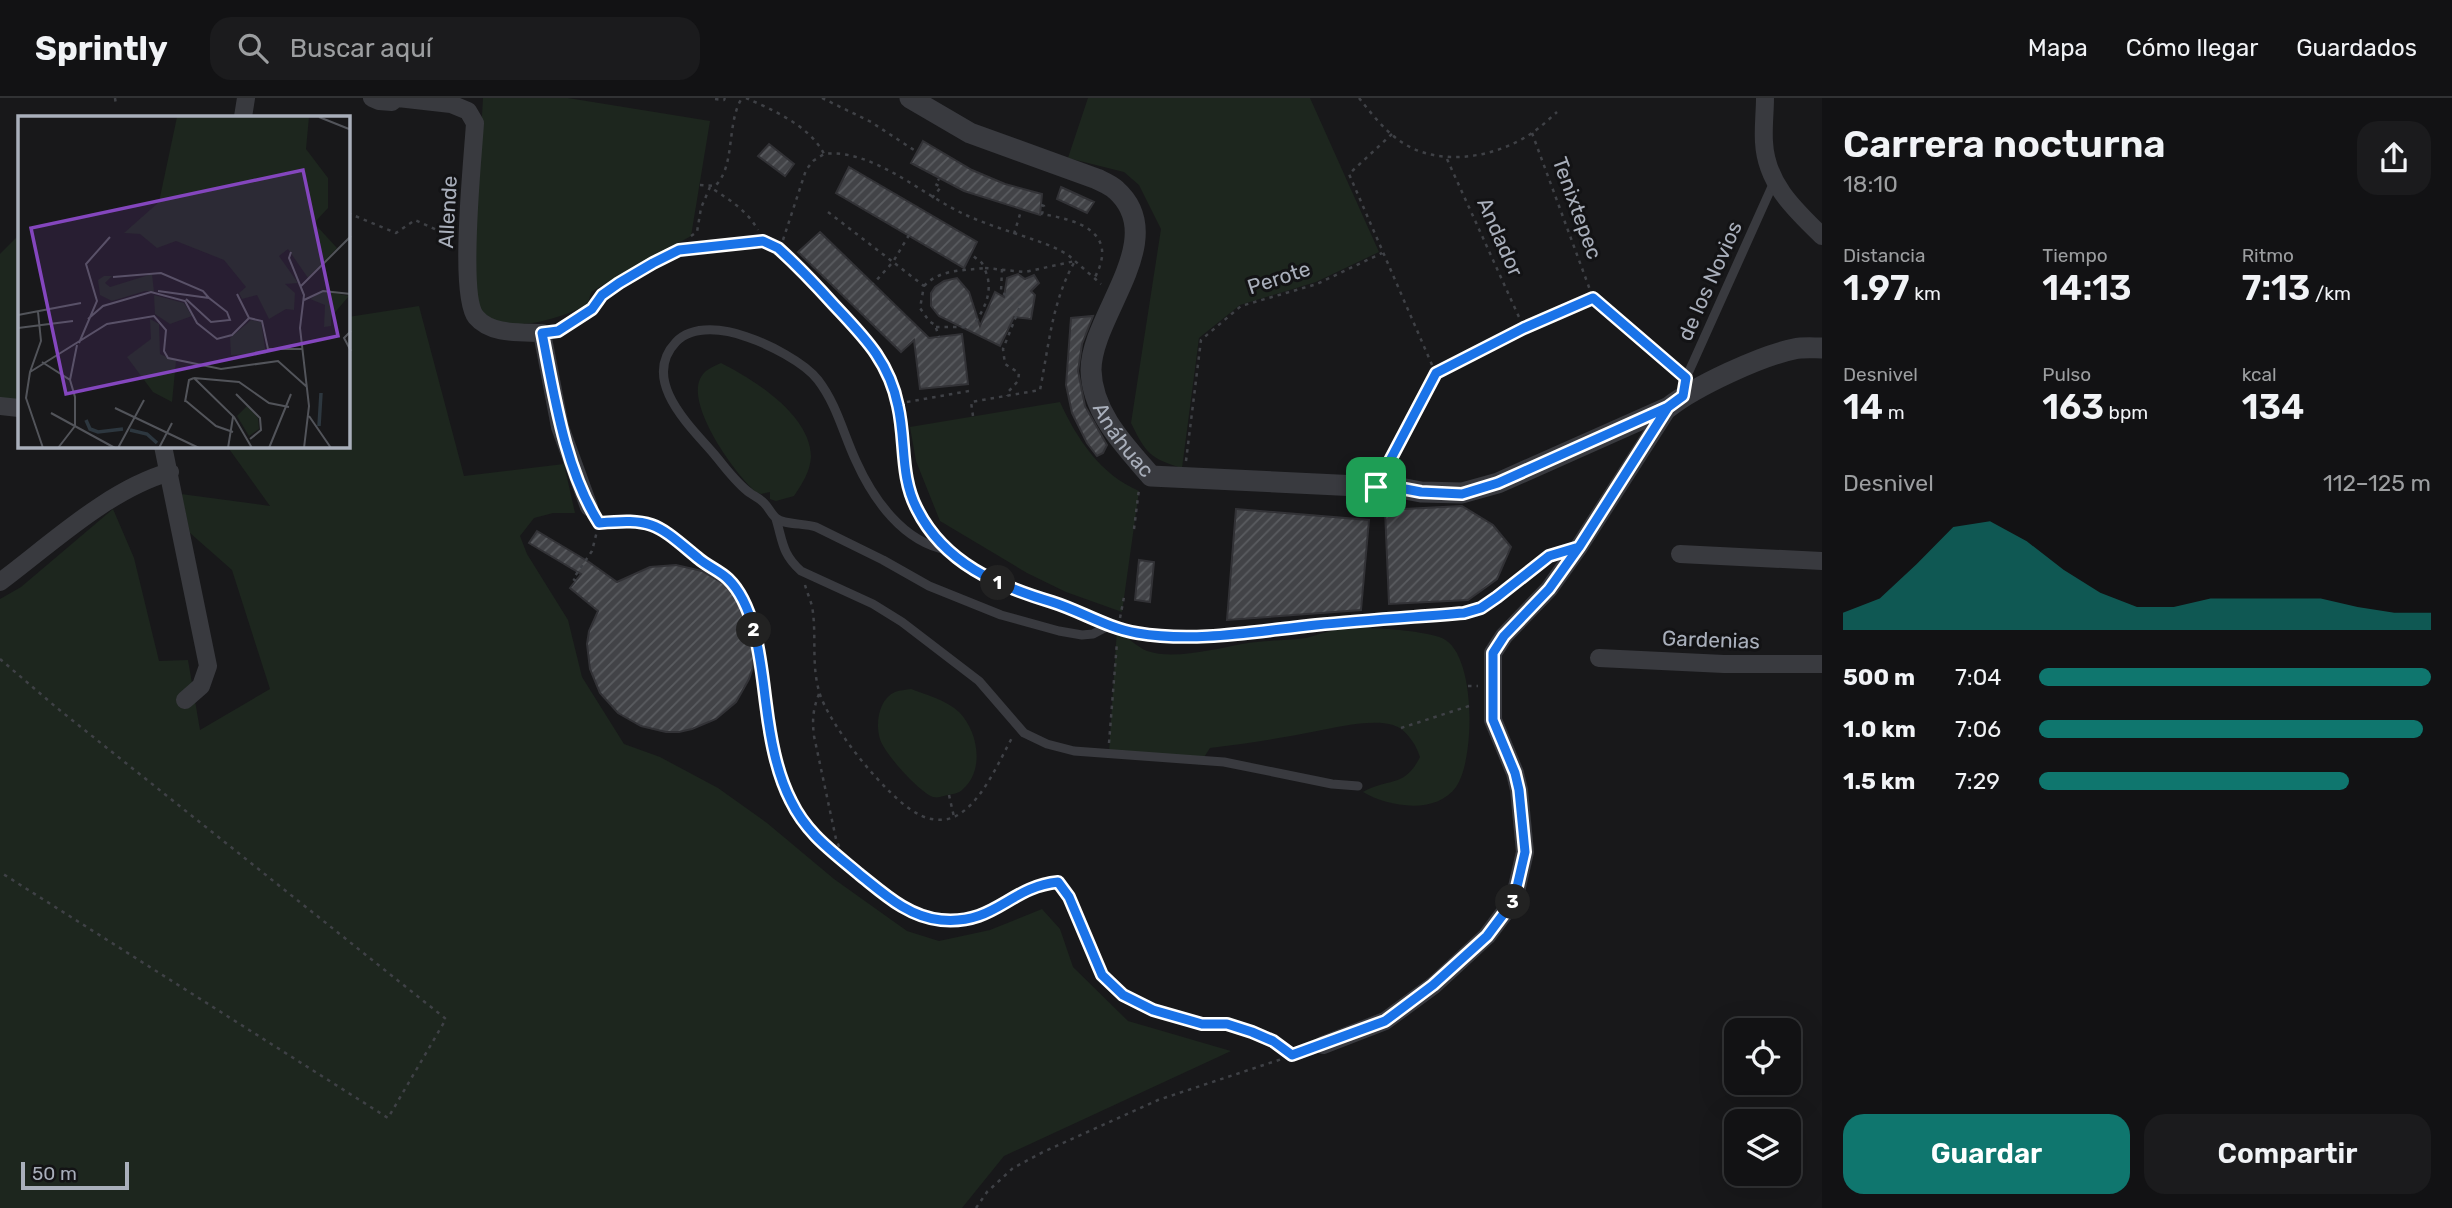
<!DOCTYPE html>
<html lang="es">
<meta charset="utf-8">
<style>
body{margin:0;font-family:Rubik,sans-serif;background:#1b1b1d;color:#f1f3f6;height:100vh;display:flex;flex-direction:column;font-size:26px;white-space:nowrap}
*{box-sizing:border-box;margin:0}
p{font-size:23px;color:#9c9ea0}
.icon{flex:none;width:38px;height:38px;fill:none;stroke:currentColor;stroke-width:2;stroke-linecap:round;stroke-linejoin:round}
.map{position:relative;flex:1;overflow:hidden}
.sheet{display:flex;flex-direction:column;background:#121214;width:630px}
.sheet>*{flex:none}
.controls{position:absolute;left:1724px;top:920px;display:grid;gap:14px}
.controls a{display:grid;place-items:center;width:77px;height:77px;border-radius:14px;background:#121214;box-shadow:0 7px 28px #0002,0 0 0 2px #313234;font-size:35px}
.scale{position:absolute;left:21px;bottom:18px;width:108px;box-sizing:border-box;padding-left:7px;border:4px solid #a9afbb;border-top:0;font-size:19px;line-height:24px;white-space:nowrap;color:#a9afbb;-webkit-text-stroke:5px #131315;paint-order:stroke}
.pin{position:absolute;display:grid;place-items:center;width:60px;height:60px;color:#fff;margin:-30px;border-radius:14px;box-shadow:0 4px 10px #0006}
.km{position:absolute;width:35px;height:35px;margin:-18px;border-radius:50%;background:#222;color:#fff;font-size:19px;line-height:35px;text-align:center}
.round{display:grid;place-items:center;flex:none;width:74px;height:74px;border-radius:21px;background:#1b1b1d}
.summary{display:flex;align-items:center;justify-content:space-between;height:119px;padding:0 21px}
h1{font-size:38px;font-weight:600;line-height:52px}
.figures{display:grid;grid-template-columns:repeat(3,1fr);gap:10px;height:119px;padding:7px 21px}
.figures div{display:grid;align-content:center}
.figures b{font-size:35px;font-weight:600}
.figures small{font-size:19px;font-weight:400}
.figures p{font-size:19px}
.chart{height:196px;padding:14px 21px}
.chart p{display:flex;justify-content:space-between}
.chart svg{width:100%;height:126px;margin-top:7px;fill:#0f766e;opacity:.7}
.button{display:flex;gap:14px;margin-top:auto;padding:14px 21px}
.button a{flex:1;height:80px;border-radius:21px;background:#0f766e;color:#fff;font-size:28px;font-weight:600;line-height:80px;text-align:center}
.button a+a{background:#1b1b1d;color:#f1f3f6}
ul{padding:0 21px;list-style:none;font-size:23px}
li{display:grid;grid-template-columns:112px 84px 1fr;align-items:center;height:52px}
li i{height:18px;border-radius:9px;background:#0f766e}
header{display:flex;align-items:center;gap:42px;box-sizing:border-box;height:98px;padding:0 35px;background:#121214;border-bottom:2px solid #313234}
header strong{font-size:33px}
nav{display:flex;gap:38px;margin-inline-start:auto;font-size:24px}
.search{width:490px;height:63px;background:#1b1b1d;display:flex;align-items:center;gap:18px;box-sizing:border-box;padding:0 24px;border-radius:21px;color:#9c9ea0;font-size:26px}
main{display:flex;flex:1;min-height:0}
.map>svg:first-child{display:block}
.green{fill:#1d261e}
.building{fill:url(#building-hatch);stroke:#323236;stroke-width:2}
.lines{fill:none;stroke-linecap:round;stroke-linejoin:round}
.path{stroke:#3f4146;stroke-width:2.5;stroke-dasharray:3.5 5;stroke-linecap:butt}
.service{stroke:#393a3f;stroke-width:9}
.minor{stroke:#393a3f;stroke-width:18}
.tertiary{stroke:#393a3f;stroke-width:21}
.route-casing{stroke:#fff;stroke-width:14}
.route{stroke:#1a73e8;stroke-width:9}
.labels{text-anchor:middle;stroke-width:6;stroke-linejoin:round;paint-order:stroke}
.street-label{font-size:21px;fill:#a9afbb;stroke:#131315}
.inset-river{fill:none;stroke:#2d373f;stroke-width:3.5}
.inset-road{fill:none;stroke:#52545a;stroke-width:2}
.view{fill:#8446be;fill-opacity:0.15;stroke:#8446be;stroke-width:3.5}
.inset-edge{fill:none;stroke:#a9afbb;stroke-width:3.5}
</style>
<header>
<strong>Sprintly</strong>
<div class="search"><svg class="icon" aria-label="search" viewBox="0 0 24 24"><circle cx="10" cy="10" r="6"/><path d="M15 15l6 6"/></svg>Buscar aquí</div>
<nav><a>Mapa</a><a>Cómo llegar</a><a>Guardados</a></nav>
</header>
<main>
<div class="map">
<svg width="1822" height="1110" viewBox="0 0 1822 1110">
<defs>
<pattern id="building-hatch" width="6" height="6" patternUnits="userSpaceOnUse" patternTransform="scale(1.75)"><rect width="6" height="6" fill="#424347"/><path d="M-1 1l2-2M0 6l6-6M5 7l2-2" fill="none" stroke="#5a5c60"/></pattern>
</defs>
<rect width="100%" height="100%" fill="#18181a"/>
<path class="green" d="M483,0H568L710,23L691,138L591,194L588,206C564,220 506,238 483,216C478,211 475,202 472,196Z
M1088,0H1310L1379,154L1316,184L1240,207L1199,240L1182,370C1149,360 1146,355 1131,325L1161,131L1139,87L1124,74L1068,60Z
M19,137V310L0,307V156Z
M419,208L464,378L564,366L575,415H553L534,420L520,438L527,456L568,522L582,579L624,646L660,659L718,690L767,725L834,781L907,833L939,843L990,832L1042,811L1060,831L1073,869L1128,923L1231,953L1004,1058L962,1110H0V501L21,489L113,411L134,460L159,563L188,562L200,632L270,591L232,472L190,435L181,396L270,408L227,348H348V219Z
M721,265C753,281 811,317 811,359C810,374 802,386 794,398L776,403L770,401V394L761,396L756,394C735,376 687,309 700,281C704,272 712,269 721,265Z
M1060,304C1077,341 1100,376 1139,393L1122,514L1066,494L1027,475L940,423L916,363L910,329Z
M1117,531C1126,538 1137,549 1147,553C1174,562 1215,551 1242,546C1263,542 1285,543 1306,540C1318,537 1330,532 1342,531C1364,528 1421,532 1442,540C1477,555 1475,663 1456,689C1436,717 1388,709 1363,694C1389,679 1404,691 1420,659C1416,646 1406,631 1393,627C1372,621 1338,629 1317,633C1282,640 1246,646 1210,650L1199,667L1187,660L1109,654Z
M911,591C927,597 946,602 959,614C978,633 985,672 963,691C959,696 950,696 944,698C939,699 938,700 933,699C919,694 884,655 880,641C875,625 879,601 895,594C900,592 906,592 911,591Z"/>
<path class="building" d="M923,43L972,72L1005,86L1042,96L1040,117L964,93L911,65Z
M769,46L794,66L785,78L758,58Z
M849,69L977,144L964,170L836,95Z
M1061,89L1094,104L1087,115L1057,101Z
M820,134L929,240L962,236L968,286L920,291L914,242L901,254L798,154Z
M1018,176L1025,181L1034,177L1039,185L1031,193L1035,197L1031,221L1014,219L1000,248L939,218L931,208V195L935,189L944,183L957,180L969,194L980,228L995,194L1004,199L1007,180Z
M1093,218L1082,246L1078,273L1085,308L1107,347L1103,355L1097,358L1087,345L1072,315L1066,287L1071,220Z
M1462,408L1493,427L1511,449L1497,481L1468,502L1389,506L1385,412Z
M1236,411L1369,422L1361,512L1227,522Z
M537,433L589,464L617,484L650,469L676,467L702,473L724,486L742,506L748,517L755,542L753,569L749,581L736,604L716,621L692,631L679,634H666L641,628L618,615L600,595L590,571L587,546L589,533L598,513L570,490L581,476L529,445Z
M1139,462L1154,464L1150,504L1135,502Z"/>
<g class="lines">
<path class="path" d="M115,0L116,7
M746,0C773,12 810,28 824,56C873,50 923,98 966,117C994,130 1024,137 1053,149L1067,156L1101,186
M822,0L871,24L917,54
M1359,0C1371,15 1384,32 1400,43C1438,70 1495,60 1532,35C1541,29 1549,21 1557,14
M715,1L724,2L725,0
M1532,35L1593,200L1677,273
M1392,36L1349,76L1436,276
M1447,61L1524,230
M700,87L715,88C736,68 726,25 742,0
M932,100L941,89L935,86L939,81
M1041,107L1044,108L1042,116C1078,122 1119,134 1095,179
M828,114L893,164L873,186
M348,115L396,135L415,122L452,139
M1014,136L1021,113
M909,137L893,164L924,188L920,210L929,223L935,227L939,239
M691,138L697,134L701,110L710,89C728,101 747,112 758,132
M783,142L806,72L813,63L824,56
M985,170L1025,174L1075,163
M1002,171L1001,194L1021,206L1003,251L1005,266L1019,275L1018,283L1008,294L1007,298
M924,188C940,171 962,173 984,170L982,165L972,157
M936,229H972C985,211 995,191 984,170
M1436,276L1524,230L1593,200
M907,304L969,293
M973,318L971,304L1040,292C1049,247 1052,203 1075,163
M1186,363L1201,242L1241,208L1317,186L1382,155
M1385,372L1436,276
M596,421L599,425C654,421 657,426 698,460C707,468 720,473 728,481C735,487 738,496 742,504C774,565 759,641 791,703C807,735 833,754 859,776C883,795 908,819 941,822C996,827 1009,789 1058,784L1069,799L1102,877L1123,897L1153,912L1202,926H1227L1252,935L1273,943L1291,957
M1134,431L1139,391
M576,483L573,481L592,453L599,425
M805,487C807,494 810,501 812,508C817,536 811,565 819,593C827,625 888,701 918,716C928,722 943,724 954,719C981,707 999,663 1013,638
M1120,520L1124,499
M0,561L57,610L446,921L388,1020L0,774
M1468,588H1478
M819,596C813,611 812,622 814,638L836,741L845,763
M1401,630L1469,608
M1109,645L1117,544
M949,697L954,719
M976,1110L987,1094L1013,1070L1043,1054L1158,1002L1309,952"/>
<path class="service" d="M542,235L558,233L592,211L602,197L619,185L653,165L679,152L763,143L778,150L874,250L888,276L896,300L900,316L906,384L913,403L932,436L949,454L969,470L1009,491L1062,507L1117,531L1182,540L1464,515C1498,504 1519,477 1548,460C1555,455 1566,453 1574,451
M1683,298L1686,280L1774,84
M776,421C783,444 782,456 801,473L873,506L902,524L979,583L1024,635L1047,646L1074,653L1224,664L1332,686L1358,688
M947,452C903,444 873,401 856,363C843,335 837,307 818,282C804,264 768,246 747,239C726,231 693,226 676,244C640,282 690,328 714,356C725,369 736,385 750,395C754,398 759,400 763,404C768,408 771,416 776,420C783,427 805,425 816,429L883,462L929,488L1001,517L1059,533L1082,537L1093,536L1110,527"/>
<path class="minor" d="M372,0L379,3L392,4L396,0
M398,0L451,6L468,13L475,25C473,59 458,197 476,219C491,237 521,234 542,235L560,329L589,409
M1765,0C1765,14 1763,29 1764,44C1766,85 1794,111 1822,138
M243,19L246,0
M0,308L19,310
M163,348L208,568L201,588L185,602
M1680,456L1822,463
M0,484C51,446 109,391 170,374
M1599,560L1724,566H1822
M1323,947L1385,923L1434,887L1487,838L1514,802L1525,754L1519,692L1515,675L1493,622V555L1504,538L1549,491L1579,449L1669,309"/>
<path class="tertiary" id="s1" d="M910,0L970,35L1097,81C1103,84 1111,87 1116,92C1171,141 1091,217 1091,272C1092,315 1125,348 1151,378L1400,390L1421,394L1462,395L1498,385L1669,309C1696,288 1760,258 1794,251C1803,249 1813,250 1822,250"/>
</g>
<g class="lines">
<defs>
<path id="route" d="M1376,389L1400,390L1421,394L1462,396L1498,385L1668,309L1579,449L1549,458L1497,499L1481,510L1464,515C1415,519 1365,522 1316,527C1257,533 1196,545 1137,535C1107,530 1081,513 1052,504C998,488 944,465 917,411C900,379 906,343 898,308C889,263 864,239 834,207C816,187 798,168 778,150L763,143L679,152L653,165L619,185L602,197L592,211L558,233L542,235C554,296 565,372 599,425C654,420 657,426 698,460C707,468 720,473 728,481C757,509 761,569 766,606C770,638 776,674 791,703C807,736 832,753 859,776C883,795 908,819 941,822C996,827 1009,789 1058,784L1069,799L1102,877L1123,897L1153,912L1202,926H1227L1252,934L1273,943L1292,957L1385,923L1433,887L1487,838L1514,802L1525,754L1519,692L1515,675L1493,622V555L1504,538L1549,491L1579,449L1668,309L1683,298L1686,280L1593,200L1524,230L1436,275L1376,389"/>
</defs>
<use href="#route" class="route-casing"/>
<use href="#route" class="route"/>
</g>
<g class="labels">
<g class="street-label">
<text transform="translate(1577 110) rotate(70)" y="7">Tenixtepec</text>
<text transform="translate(448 114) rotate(-87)" y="7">Allende</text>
<text transform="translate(1500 139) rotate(66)" y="7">Andador</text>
<text transform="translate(1279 180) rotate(-18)" y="7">Perote</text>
<text transform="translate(1710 183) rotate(-66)" y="7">de los Novios</text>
<text dy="7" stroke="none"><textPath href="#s1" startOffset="499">Anáhuac</textPath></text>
<text transform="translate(1711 542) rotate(2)" y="7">Gardenias</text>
</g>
</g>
<g transform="translate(18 18)">
<rect width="332" height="332" fill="#18181a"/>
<path d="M159,1H291L288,33L310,62V92L296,107L319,132L290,162L270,133L261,140L280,167L267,168L277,177L276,194L268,193L251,203L239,179L224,183L221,177L228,171L206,144L158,125L139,132L122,118L106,117L141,86ZM134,158L136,176L127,175L94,185L82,179L80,164L86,160H94L87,167L92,171ZM305,175L331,180L313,201V210L306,211L307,189L292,183ZM136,179L166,187L174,200L152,208L137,198ZM132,203L141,208L142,238L158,245L154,286L135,276L109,241L133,223ZM233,204L243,206L248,238L213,239L212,222ZM229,290L240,302L241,313L231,320L219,300Z" fill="#1d261e"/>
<path class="inset-river" d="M68,304L72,313L80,316L105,313M301,310L303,277M112,314L129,318L139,327"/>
<path class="inset-road" d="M301,1L331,13M273,136L271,142L286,179L282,212L291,290L286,332M95,161L143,157L185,175L191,182M283,170L333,120M140,175L191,182L209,196L212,204L193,206L168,183M219,178L231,202M286,184L305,175L333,178M0,199L63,187M231,202L244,205L250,233H284M70,203L85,190L133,176L167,185L179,207L199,223L214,219L231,202M0,212L55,205M333,215L326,222L333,235M61,227L79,185L68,148L92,121M24,246L52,264L57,281V310L40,332M12,256L23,225L20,196M176,262L221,266L251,287L271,291M176,262L216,301L234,332M52,264L59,229M218,278L242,302L243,314L232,323M168,285L198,310L215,316M167,286L171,264L176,262M97,292L181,332M33,297L97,332M291,300L313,332M25,332L8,282L12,256L89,208L136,200L148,214L146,235L150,242L203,253L260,245L289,271M100,332L126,284M141,332L154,307M210,332L215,301M251,332L273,278"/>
<path class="view" d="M285,54L320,220L48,278L13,112Z"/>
<rect width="332" height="332" class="inset-edge"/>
</g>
</svg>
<div class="controls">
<a><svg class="icon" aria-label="locate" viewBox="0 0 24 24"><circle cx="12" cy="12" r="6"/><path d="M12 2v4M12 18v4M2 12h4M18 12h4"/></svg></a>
<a><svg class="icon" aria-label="layers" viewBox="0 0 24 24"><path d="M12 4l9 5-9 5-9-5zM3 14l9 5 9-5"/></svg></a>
</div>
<div class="scale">50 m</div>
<div class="pin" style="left:1376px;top:389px;background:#1e9e55"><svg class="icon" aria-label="arrive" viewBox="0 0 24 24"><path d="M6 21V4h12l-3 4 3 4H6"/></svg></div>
<b class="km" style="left:998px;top:485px">1</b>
<b class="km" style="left:754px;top:532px">2</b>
<b class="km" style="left:1513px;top:804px">3</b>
</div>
<section class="sheet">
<div class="summary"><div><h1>Carrera nocturna</h1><p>18:10</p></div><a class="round"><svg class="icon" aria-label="share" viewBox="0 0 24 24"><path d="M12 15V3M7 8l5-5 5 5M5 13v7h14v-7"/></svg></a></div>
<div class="figures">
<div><p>Distancia</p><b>1.97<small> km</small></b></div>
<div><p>Tiempo</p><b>14:13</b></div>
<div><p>Ritmo</p><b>7:13<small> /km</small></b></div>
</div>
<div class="figures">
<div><p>Desnivel</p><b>14<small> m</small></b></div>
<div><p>Pulso</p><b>163<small> bpm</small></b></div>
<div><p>kcal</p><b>134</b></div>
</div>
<div class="chart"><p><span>Desnivel</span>112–125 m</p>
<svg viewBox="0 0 160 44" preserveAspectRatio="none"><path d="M0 44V38L10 33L20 21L30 8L40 6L50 13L60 23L70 31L80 36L90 36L100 33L110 33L120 33L130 33L140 36L150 38L160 38V44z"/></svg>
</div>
<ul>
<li><b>500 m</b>7:04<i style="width:100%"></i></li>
<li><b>1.0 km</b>7:06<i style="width:98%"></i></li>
<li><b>1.5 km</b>7:29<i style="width:79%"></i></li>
</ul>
<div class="button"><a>Guardar</a><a>Compartir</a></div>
</section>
</main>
